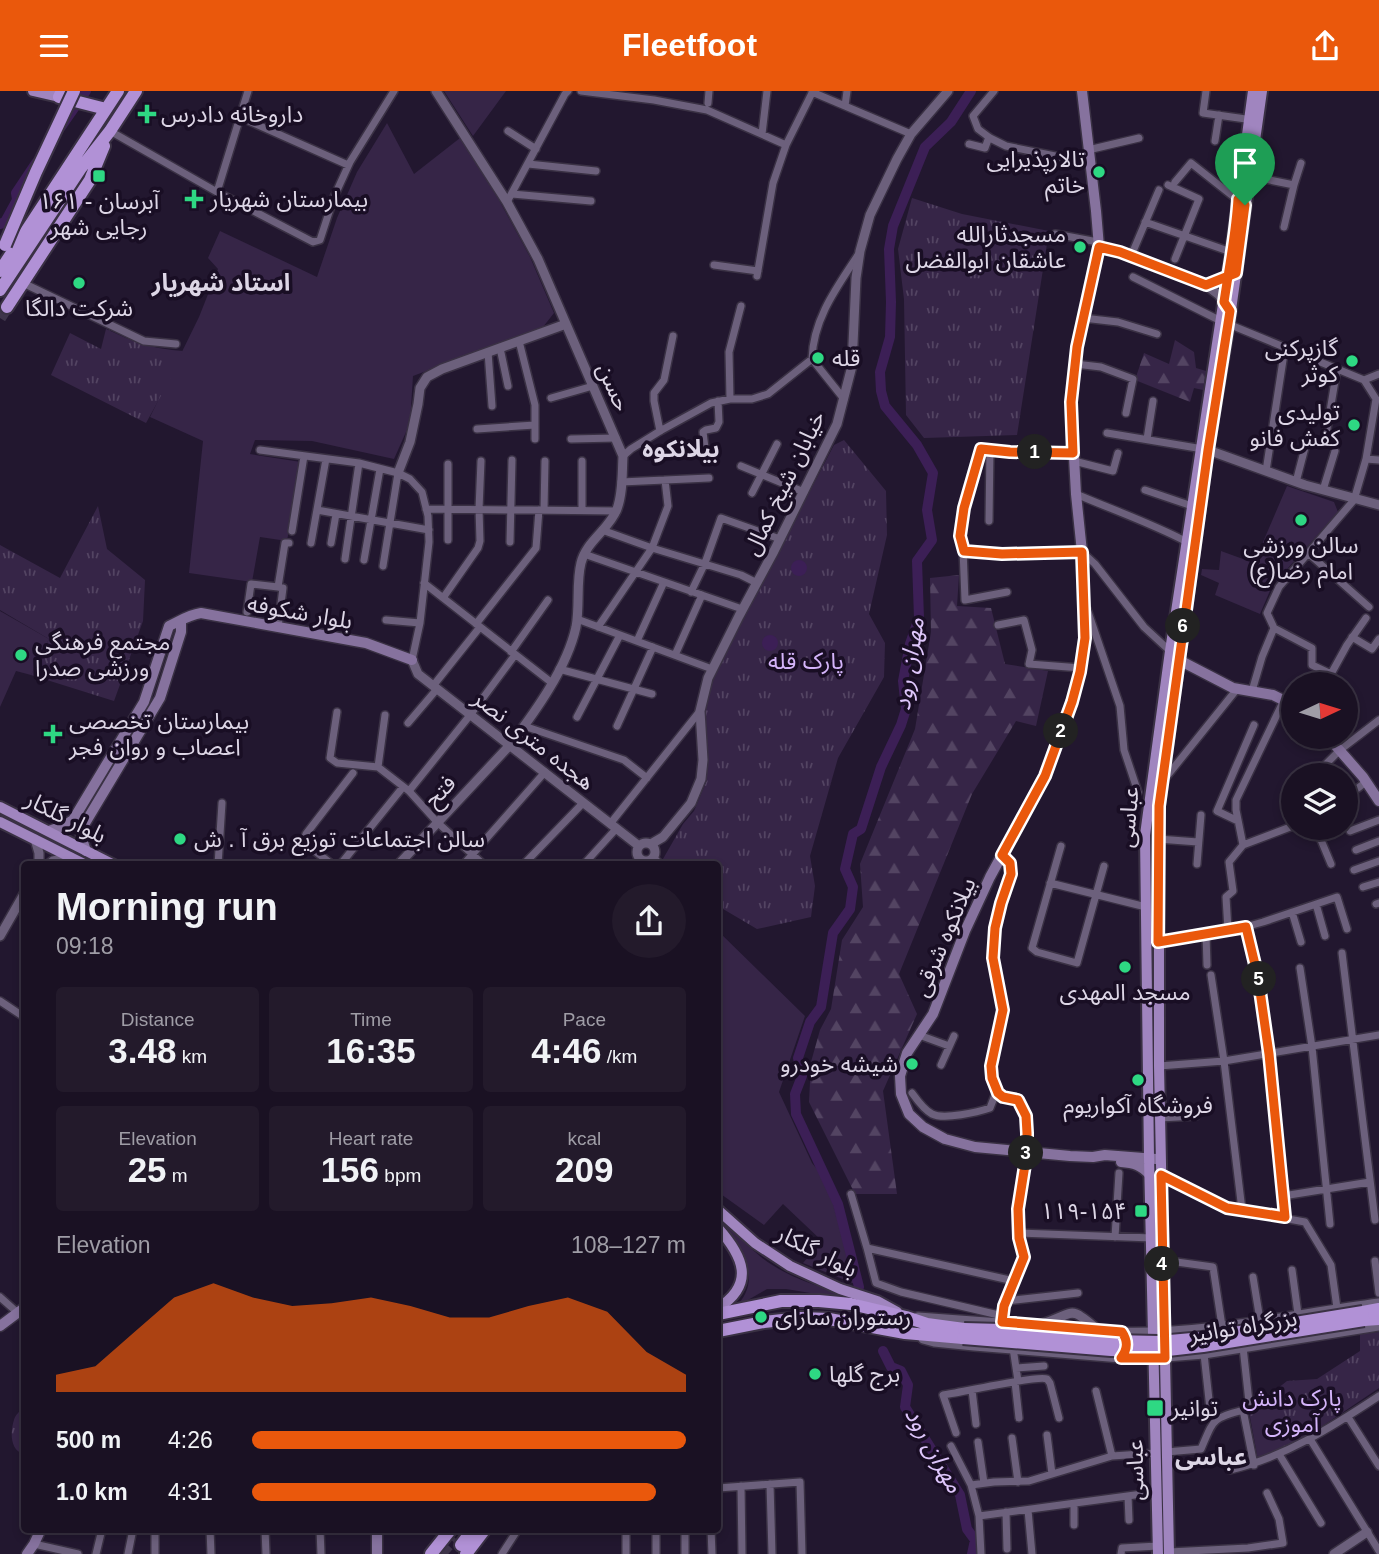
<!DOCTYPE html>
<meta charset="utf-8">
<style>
body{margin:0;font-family:Arial,"Noto Sans Arabic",sans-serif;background:#231a2b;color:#f1f3f6;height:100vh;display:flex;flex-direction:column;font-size:26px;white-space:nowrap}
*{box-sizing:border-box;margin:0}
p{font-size:23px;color:#9f9da6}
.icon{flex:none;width:38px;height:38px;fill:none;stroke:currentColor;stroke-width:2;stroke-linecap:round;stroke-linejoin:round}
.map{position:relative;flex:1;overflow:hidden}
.drawer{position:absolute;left:21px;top:770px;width:700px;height:672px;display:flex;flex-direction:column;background:#1a1123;border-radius:7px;box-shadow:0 4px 10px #0003,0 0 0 2px #383141}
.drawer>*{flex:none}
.needle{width:46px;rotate:86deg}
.buttons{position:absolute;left:1281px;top:581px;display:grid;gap:14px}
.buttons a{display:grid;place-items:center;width:77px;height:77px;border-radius:50%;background:#1a1123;box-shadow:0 4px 10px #0003,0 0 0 2px #383141;font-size:35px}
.pin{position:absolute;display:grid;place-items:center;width:60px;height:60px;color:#fff;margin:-72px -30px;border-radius:50% 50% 50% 0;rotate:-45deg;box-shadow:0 0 7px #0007}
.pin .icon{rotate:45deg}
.km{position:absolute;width:35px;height:35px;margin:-18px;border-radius:50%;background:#222;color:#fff;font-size:19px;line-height:35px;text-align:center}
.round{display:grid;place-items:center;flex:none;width:74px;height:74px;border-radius:37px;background:#231a2b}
.head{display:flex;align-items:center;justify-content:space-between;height:119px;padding:0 35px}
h1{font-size:38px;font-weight:700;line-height:52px}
.metrics{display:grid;grid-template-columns:repeat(3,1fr);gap:10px;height:119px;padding:7px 35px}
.metrics div{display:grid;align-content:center;border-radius:7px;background:#231a2b;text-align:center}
.metrics b{font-size:35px;font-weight:700}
.metrics small{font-size:19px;font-weight:400}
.metrics p{font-size:19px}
.chart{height:196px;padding:14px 35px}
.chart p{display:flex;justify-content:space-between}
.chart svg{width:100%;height:126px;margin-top:7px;fill:#ea580c;opacity:.7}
ul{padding:0 35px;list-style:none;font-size:23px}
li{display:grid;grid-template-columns:112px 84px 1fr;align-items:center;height:52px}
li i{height:18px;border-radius:9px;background:#ea580c}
header{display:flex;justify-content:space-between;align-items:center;height:91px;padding:0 35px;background:#ea580c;color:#fff;font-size:32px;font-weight:700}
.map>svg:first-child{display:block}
.green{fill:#362547}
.forest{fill:url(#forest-firs)}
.park{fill:url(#park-tufts)}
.water{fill:#3c1f56}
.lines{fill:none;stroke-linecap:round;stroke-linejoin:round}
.river{stroke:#3c1f56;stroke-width:10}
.trunk-tunnel{stroke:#3e344a;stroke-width:12;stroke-dasharray:12 6;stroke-linecap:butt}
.minor-casing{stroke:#3a3144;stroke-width:10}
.tertiary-casing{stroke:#3a3144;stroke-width:12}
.secondary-casing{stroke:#3a3144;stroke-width:13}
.primary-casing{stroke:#3a3144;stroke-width:14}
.trunk-casing{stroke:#3a3144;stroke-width:16}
.minor{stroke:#6c607c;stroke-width:7}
.tertiary{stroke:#6c607c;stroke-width:9}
.secondary{stroke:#86729e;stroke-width:10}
.primary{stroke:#a085bf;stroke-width:10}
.trunk{stroke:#b191d6;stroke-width:12}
.trunk-bridge-casing{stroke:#3a3144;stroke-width:16;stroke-linecap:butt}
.trunk-bridge{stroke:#b191d6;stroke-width:12}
.route-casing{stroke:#fff;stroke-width:14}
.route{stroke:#ea580c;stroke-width:9}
.poi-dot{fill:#2ed883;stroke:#190e24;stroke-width:2.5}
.labels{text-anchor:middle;stroke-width:7;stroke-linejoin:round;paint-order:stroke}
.poi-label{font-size:23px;fill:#ddd6e6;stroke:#190e24;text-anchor:start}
.street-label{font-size:23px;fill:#ddd6e6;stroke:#190e24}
.park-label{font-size:23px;fill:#d4b4fa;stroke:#190e24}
.neighbourhood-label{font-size:24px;font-weight:bold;fill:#ddd6e6;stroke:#190e24}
.water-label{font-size:24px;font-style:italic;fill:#dec6fb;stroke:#190e24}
</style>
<header><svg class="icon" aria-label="menu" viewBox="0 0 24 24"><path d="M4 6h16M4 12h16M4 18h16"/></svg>Fleetfoot<svg class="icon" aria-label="share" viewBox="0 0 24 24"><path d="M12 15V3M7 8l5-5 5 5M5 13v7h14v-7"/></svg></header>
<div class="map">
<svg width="1379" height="1463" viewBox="0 0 1379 1463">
<defs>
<pattern id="forest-firs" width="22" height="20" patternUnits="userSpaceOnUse" patternTransform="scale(1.75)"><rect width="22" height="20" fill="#362547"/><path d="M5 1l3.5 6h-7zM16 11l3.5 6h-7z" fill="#534462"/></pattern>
<pattern id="park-tufts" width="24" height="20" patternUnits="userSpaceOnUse" patternTransform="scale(1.75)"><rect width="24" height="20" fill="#362547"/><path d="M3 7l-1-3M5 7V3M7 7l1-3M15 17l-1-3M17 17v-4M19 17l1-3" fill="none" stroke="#534462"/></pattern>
</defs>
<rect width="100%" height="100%" fill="#22172f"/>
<path class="green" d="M444,0H506L473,45Z
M387,32L414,83L460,47L499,109L530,166L554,222L543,236L413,285L410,332L394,368L312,350L255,349L250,363L301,371L287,450L260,446L252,491L189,482L203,350L150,326L199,226L218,178L208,167L220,140L317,186L337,127L357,81Z
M1287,395L1334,411L1338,421L1272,495L1260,523L1215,504L1219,492L1201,484L1202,478L1219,479L1221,460L1254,472Z
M0,520L49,548L31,584L16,580L0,616Z
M718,840L805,925L779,1001L812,1072L827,1090L855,1193L803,1172L822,1150L783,1113L764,1134L718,1101Z
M718,1124C731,1138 745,1153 761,1166C792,1191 838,1201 877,1213L786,1198H767L741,1213L739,1212C763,1184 738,1151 718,1130Z"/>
<path class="forest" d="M1175,249L1194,261L1196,277L1206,280L1203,299L1194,297L1190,311L1135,289L1144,262L1169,273Z
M959,484L957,515L991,517L1005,573L1048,580L1036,635L1016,630L972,703L899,883L917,923L883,1000L897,1103H855L809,1011L811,971L820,939L831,918L842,849L863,816L860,773L915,638L931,541L930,487Z"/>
<path class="park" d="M912,107L962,123L1049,140L1017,344L924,347L906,324L904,208L898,158Z
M106,238C134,251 152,258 183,260L168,292L146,332L51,284L70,242L101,258Z
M844,349L886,400L887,444L869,523L885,552L884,586L838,667L810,765L815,795L811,826L757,838L718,815V774L668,773L663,768L683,733L694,720L707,689L704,619L714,584L834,354Z
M98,415L107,458L145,489L143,530L114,610L31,584L49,548L0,519V454L60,487Z
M1379,1241V1297L1321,1336L1258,1369L1248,1315L1268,1305L1287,1290L1317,1288L1360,1260V1243Z
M24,1316V1363C10,1360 10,1341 14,1329C15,1324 20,1320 24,1316Z"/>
<path class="water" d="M791 477a8 8 0 1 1 16 0a8 8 0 1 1-16 0Z
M762 552a8 8 0 1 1 16 0a8 8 0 1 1-16 0Z"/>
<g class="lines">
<path class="river" d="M61,36L86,0
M0,133L5,131L17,109L16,102L36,72
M859,1196L838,1113L796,1023L795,1003L802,985L798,967L810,931L821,916L833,842L850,818L853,796L845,778L853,743L861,738L881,676L901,634L906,618L903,590L910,553L919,527L917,470L932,449L927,419L933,382L917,354L885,315L881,300L880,281L890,246L891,211L889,158L893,135L925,56L951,31L971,0
M883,1260L891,1276L901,1280L908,1294L905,1316L960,1404L967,1438L975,1449L972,1463"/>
<path class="trunk-tunnel" d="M0,227L7,216
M440,1463L455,1447"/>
<defs>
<path id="minor" d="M581,0L654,9L707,19L786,54
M994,0L973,25L978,38L990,47L1006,55L1075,69L1089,70
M1206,0L1203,22L1253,29
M812,1L911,43
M708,12L709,0
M845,15L847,0
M240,26L348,74
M110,40L217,101L313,151L320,149L334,106L350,71L394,0
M508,40L536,58
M762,43L767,0
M1215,50L1219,24
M969,53L985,57L989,46
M1088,59L1139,47
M528,73L596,80
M1250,85L1294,94
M1175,91L1191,72L1239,110
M1168,94L1199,108L1175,168
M217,101L248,0
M512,103L591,110
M507,111L565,3L568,0
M1145,131L1234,162
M1284,136L1294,94L1301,72
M1055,143L1098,151
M1131,165L1159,99
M714,174L758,180
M757,185L773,92L786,54L813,0
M1133,186L1221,230L1364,289
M23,192L144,250L176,253
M1083,227L1118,231L1157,243
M519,250L535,314V348
M500,257L508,295
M488,261L492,315
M1075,273L1101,276L1133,288L1126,322
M1364,289L1379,283
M551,307L593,295
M730,308L729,261L741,215
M844,308L812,268C813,228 837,196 858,164
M477,338L535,334
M1327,338L1337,278
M660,340L654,310V302L664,289L673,245
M1107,342L1203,358
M571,348L616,347
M1147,348L1153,310
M705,357L703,341L706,339L716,337L719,331L718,310
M260,359L359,372L398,382L410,388L422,401L428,425L429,451L420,532L412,569
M1073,361H1010L981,358C972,386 954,432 964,460L1002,463L1082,461L1095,473L1144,536L1170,560
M623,365L631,358L660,340L711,312L730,308H752L768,303L812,268
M1366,368L1379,369
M1074,370L1113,380L1118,362
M741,375L804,401
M1266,380L1285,256
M621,391L709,387
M1296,391L1308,345
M1145,399L1192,415
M1323,399L1335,360
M752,402L777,353
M1076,403C1113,419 1151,432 1187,451
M426,418L617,420
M317,419L429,439
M544,419L545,370
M582,419V370
M989,430L990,358
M602,439L652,457L741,484L757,492
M292,440L304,365
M448,449V373
M510,451L512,369
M311,452L326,368
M331,452L336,423
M963,458L965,509L1007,501
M1308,462L1369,516
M584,463L742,518
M345,468L359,372
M364,469L380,378
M383,475L398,382
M424,492L552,592
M691,501L705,472L721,427L780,448
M443,507L478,457L480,450L479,418L481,370
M1087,518L1120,615L1124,659L1138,701
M247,521L251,493L278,496
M577,528L712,578
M386,529L420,532
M476,533L536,457L539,419
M998,534L1024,529L1032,559L1029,573L1081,577
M278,536L283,497L278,496L285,452H289
M598,536L652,457L668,415L665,389
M1274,537L1312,557V574L1331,583L1338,593
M1352,546L1372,558L1379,548
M637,550L664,491
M511,561L548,509
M675,564L702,504
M559,578L652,603
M1331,583L1347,554L1366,527
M433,595L480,536
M1252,600L1262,566L1274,537L1267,522L1279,496L1354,409L1366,368L1376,308L1364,289
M1346,606L1347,621L1346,623
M337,621L330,667L337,672L378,676L409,700L437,731L484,774
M577,626L620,544
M408,632L437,598
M524,635L624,669L647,687
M617,635L653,556
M378,676L385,624
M1315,684L1340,659L1379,629
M1163,690L1237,598
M409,700L471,623L515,564
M1346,706L1366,691
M1291,709L1293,707
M1238,730L1217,720L1254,634
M610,733L700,620
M1316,737L1331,773
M1350,740L1379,729
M1158,748L1198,751
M1243,754L1293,735
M1061,755L1032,857L1037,861L1077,872L1104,775
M1356,759L1379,750
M654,767L661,774
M585,772L616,738
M1197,773L1201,724
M218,774L222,712
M333,774L307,754L304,750L306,743L353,682
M340,774L403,696
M463,774L545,681
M523,774L583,712
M1354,779L1379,770
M1050,792L1146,816
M1363,796L1379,791
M1316,813L1325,845
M1376,813L1379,812
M1292,821L1301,851
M1246,836L1258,886L1269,963L1285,1126
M1228,839L1226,806L1233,800L1229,771L1243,754L1236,719V709L1284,609
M1206,843L1207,874
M1158,851L1238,838L1263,831L1337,806L1347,838
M1342,862L1375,1129
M1300,877L1312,956L1330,1133
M1211,884L1224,970L1242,1119
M0,910L24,926
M919,944L949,955
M941,974L954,945
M1159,975L1224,970L1379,944
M912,1002C917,1009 924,1019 932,1023C944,1029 978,1021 990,1017L995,1004L998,1002
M998,1002L1003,1006L1018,1009L1026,1025L1027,1042V1061L1018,1118L1019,1147L1024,1166L1004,1215L1002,1229
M998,1002L992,987L991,975L1003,919L993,867L995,837L1001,812L1011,783L1010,773L1002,764
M1160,1027L1196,1025
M1161,1084L1227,1117L1305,1131L1331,1174L1337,1217
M851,1103L867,1157
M1283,1105L1370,1091
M1019,1142L1152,1147
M1115,1146L1119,1082
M1162,1169L1213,1176L1222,1235
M1375,1170L1379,1202
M1292,1179L1298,1223
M1253,1186L1260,1229
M0,1206L18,1222
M1006,1210L1078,1202
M1003,1225L901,1201L876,1192L867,1157L1014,1190
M1243,1256L1249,1311
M1013,1257L1018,1290
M1204,1263L1210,1318
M1016,1277L1044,1275
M1015,1291L1019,1327
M972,1299L976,1333
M1096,1300L1112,1365
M1348,1326L1379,1375
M956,1342L943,1304C958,1302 1038,1284 1047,1288C1048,1289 1049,1291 1050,1292L1059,1327
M1047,1344L1052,1383
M1012,1347L1018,1391
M1310,1348L1379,1460
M978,1351L984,1392
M951,1355L971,1394L979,1425L981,1463
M1166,1361L1201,1358C1214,1328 1211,1328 1243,1319L1254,1374
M1279,1363L1321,1432
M1230,1379C1285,1366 1332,1336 1379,1305
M770,1393L772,1463
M971,1394L994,1391L1029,1390L1112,1365L1156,1362
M741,1395L742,1463
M718,1397L800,1391L802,1463
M1128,1405L1129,1429
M1074,1413V1434
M1028,1419L1032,1463
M1006,1421L1007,1458
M979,1425L1157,1401
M155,1438V1463
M210,1438L211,1463
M265,1438L266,1463
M320,1438L321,1463
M626,1438V1463
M656,1438V1463
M685,1438V1463
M711,1438L712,1463
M34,1453L78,1463
M1169,1461L1248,1457L1283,1452L1279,1428L1267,1402
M96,1463L102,1438
M128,1463L133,1438
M502,1463L518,1438
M1121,1463L1122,1457L1158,1455"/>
<path id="tertiary" d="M1099,156L1120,161L1206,194L1219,204L1225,213
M1208,359L1305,394L1379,414
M398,382L410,351L418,313L420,297L427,286L442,278L566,233
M412,569L418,583L639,755
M35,748L39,762V774
M637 761a9 9 0 1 1 18 0a9 9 0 1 1-18 0Z
M651,753L663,746L691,712L701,688L703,669L700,620L708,587L739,525L774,460L837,333L852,275L856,187L860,160L870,124L897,68L911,43L948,0
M48,774L53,770L71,766
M398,774L510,654C535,621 567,577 576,536C580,515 576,492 581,472C586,450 609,439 617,418C623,402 622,382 623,365L538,168L507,111L436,0
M0,845L24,803
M918,1226L1122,1241C1209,1243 1294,1223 1379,1212
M1042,1233C1076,1222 1068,1213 1098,1239
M923,1248L934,1251L974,1255L1121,1267H1154L1204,1263L1379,1235
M1334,1463L1367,1441"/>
<path id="secondary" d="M1082,0L1096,120L1099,156L1077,256L1071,311L1076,403L1082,461L1085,546L1080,581L1072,611L1045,685L990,786L965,840L933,923L907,962L900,985L901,1003L909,1023L923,1036L945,1048L975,1056L1070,1065L1093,1066L1105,1064L1156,1068
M1176,566L1179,569L1233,597L1273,604L1293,614
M1328,646L1363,686L1379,710
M49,740L63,735L73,729L144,611L169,535C180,530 188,524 201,522L366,552L412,569
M86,760L81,745L84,734L160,607L181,541V530
M1121,1071C1134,1072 1141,1074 1150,1084
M0,1235L24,1217
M27,1463L34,1453L41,1438
M377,1463V1438"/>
<path id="primary" d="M33,0L59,6
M0,716L114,774
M0,731L86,774
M718,1119L755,1152L790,1175L840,1198L877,1210L897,1221
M718,1137C743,1165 756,1193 718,1217
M1158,1463L1149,1067L1145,744L1170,560L1231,161L1253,0
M1169,1463L1159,975V715L1208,359L1229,233L1262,0"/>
<path id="trunk" d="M62,0L59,6L106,18
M0,180L118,0
M0,199L81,77L110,40L136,0
M7,216L90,89L104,55
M1363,1221L1379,1218
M718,1223L781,1210H819L851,1213L906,1226L927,1233L964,1238
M1364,1229L1379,1228
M718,1240L764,1231L801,1227L829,1228L905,1242L963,1247
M461,1454L473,1438
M431,1463L451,1438
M466,1463L485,1438"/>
</defs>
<use href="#minor" class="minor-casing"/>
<use href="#tertiary" class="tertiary-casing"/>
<use href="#secondary" class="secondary-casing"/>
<use href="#primary" class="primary-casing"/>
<use href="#trunk" class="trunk-casing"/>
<use href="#minor" class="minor"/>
<use href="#tertiary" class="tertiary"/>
<use href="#secondary" class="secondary"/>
<use href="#primary" class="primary"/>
<use href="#trunk" class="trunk"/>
<defs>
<path id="trunk-bridge" d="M5,154L36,81L74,0
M964,1238L1001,1239L1111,1250L1159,1251L1203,1247L1363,1221
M963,1247L1111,1259L1159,1260L1203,1255L1364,1229"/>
</defs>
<use href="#trunk-bridge" class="trunk-bridge-casing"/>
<use href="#trunk-bridge" class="trunk-bridge"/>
</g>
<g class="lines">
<defs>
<path id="route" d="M1245,114L1236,182L1206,194L1120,161L1099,156L1077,256L1071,311L1073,362L1010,361L981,358L964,417L960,445L964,460L1002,463L1082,461L1085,547L1080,581L1072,611L1045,685L1002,764L1010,772L1011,783L1001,812L995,837L993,867L1003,919L991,975L992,987L998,1002L1003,1006L1018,1009L1026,1025L1027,1042V1061L1018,1118L1019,1147L1024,1166L1004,1215L1002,1231L1122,1241C1128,1250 1128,1258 1121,1267H1165L1161,1084L1227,1117L1285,1126L1269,963L1258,886L1246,836L1158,851L1159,715L1208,359L1230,220L1224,211C1229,177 1236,143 1238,108L1245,114"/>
</defs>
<use href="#route" class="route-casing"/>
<use href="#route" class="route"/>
</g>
<g class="poi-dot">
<path d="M143.5 12.5h7v7h7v7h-7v7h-7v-7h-7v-7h7z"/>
<circle cx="1099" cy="81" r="7"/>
<rect x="92" y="78" width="14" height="14" rx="3.5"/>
<path d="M190.5 97.5h7v7h7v7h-7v7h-7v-7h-7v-7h7z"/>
<circle cx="1080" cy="156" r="7"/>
<circle cx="79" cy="192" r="7"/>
<circle cx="818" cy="267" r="7"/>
<circle cx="1352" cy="270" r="7"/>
<circle cx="1354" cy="334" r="7"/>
<circle cx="1301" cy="429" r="7"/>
<circle cx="21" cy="564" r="7"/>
<path d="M49.5 632.5h7v7h7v7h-7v7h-7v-7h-7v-7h7z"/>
<circle cx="180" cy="748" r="7"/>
<circle cx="1125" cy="876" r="7"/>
<circle cx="912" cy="973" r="7"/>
<circle cx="1138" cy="989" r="7"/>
<rect x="1134" y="1113" width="14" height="14" rx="3.5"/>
<circle cx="761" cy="1226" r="7"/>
<circle cx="815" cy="1283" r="7"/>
<rect x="1146" y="1308" width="18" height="18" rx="3.5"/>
</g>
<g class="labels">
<g class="poi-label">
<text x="161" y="31">داروخانه دادرس</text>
<text x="1085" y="76" text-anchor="end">تالارپذیرایی<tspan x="1085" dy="26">خاتم</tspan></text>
<text x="210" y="116">بیمارستان شهریار</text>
<text x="99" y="118" text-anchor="middle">آبرسان - ۱۶۱<tspan x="99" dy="26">رجایی شهر</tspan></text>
<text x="1066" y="151" text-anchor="end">مسجدثارالله<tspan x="1066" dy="26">عاشقان ابوالفضل</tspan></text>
<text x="79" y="225" text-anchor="middle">شرکت دالگا</text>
<text x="1338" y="265" text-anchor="end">گازپرکنی<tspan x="1338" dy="26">کوثر</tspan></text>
<text x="832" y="275">قله</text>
<text x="1340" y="329" text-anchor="end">تولیدی<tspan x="1340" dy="26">کفش فانو</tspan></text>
<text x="1301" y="462" text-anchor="middle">سالن ورزشی<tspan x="1301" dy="26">امام رضا(ع)</tspan></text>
<text x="35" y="559">مجتمع فرهنگی<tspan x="35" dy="26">ورزشی صدرا</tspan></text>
<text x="69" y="638">بیمارستان تخصصی<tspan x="69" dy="26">اعصاب و روان فجر</tspan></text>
<text x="194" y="756">سالن اجتماعات توزیع برق آ . ش</text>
<text x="1125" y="909" text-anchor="middle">مسجد المهدی</text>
<text x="898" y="981" text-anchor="end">شیشه خودرو</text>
<text x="1138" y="1022" text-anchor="middle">فروشگاه آکواریوم</text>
<text x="1127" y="1128" text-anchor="end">۱۱۹-۱۵۴</text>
<text x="775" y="1234">رستوران ساراى</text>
<text x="829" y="1291">برج گلها</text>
<text x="1171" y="1325">توانیر</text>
</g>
<g class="street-label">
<text transform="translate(614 296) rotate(66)" y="8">حسن</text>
<text transform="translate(784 392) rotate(-64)" y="8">خیابان شیخ کمال</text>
<text transform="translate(300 521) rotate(10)" y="8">بلوار شکوفه</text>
<text transform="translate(534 649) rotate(38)" y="8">هجده متری نصر</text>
<text transform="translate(440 700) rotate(-47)" y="8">فتح</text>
<text transform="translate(66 726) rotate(27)" y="8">بلوار گلکار</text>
<text transform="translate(1128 726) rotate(-85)" y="8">عباسى</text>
<text transform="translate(944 846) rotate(-67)" y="8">بیلانکوه شرقی</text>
<text transform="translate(817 1160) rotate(27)" y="8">بلوار گلکار</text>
<text transform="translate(1243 1235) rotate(-9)" y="8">بزرگراه توانیر</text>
<text transform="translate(1135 1379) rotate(-91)" y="8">عباسى</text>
</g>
<g class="park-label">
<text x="806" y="578">پارک قله</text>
<text x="1292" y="1315">پارک دانش<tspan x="1292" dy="26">آموزی</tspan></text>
</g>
<g class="neighbourhood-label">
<text x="221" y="200">استاد شهریار</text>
<text x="681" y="366">بیلانکوه</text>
<text x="1211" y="1374">عباسی</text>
</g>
<g class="water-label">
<text transform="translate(909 573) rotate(-81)" y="8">مهران رود</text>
<text transform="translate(934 1359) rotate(61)" y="8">مهران رود</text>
</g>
</g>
</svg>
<div class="buttons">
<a><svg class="needle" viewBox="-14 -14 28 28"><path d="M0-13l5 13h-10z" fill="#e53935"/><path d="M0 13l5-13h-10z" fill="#9f9da6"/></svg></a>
<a><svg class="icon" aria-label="layers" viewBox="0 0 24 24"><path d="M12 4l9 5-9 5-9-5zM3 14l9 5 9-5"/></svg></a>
</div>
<div class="pin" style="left:1245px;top:114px;background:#1e9e55"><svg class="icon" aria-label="arrive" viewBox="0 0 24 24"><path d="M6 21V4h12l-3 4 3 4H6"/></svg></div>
<b class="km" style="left:1035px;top:361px">1</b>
<b class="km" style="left:1061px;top:640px">2</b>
<b class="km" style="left:1026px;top:1062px">3</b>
<b class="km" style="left:1162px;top:1173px">4</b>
<b class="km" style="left:1259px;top:888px">5</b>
<b class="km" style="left:1183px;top:535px">6</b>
<section class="drawer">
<div class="head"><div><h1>Morning run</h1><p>09:18</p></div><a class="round"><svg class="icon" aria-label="share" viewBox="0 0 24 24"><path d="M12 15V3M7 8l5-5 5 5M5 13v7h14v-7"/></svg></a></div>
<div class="metrics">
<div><p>Distance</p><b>3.48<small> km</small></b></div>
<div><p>Time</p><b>16:35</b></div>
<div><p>Pace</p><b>4:46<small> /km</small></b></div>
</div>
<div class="metrics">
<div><p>Elevation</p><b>25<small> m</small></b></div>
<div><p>Heart rate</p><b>156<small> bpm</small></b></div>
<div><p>kcal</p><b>209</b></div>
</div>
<div class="chart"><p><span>Elevation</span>108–127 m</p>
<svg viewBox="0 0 160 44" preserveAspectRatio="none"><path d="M0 44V38L10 35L20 23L30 11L40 6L50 11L60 14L70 13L80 11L90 14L100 18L110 18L120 14L130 11L140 16L150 30L160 38V44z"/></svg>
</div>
<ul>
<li><b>500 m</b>4:26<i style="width:100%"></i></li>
<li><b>1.0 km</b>4:31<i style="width:93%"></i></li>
</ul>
</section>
</div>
